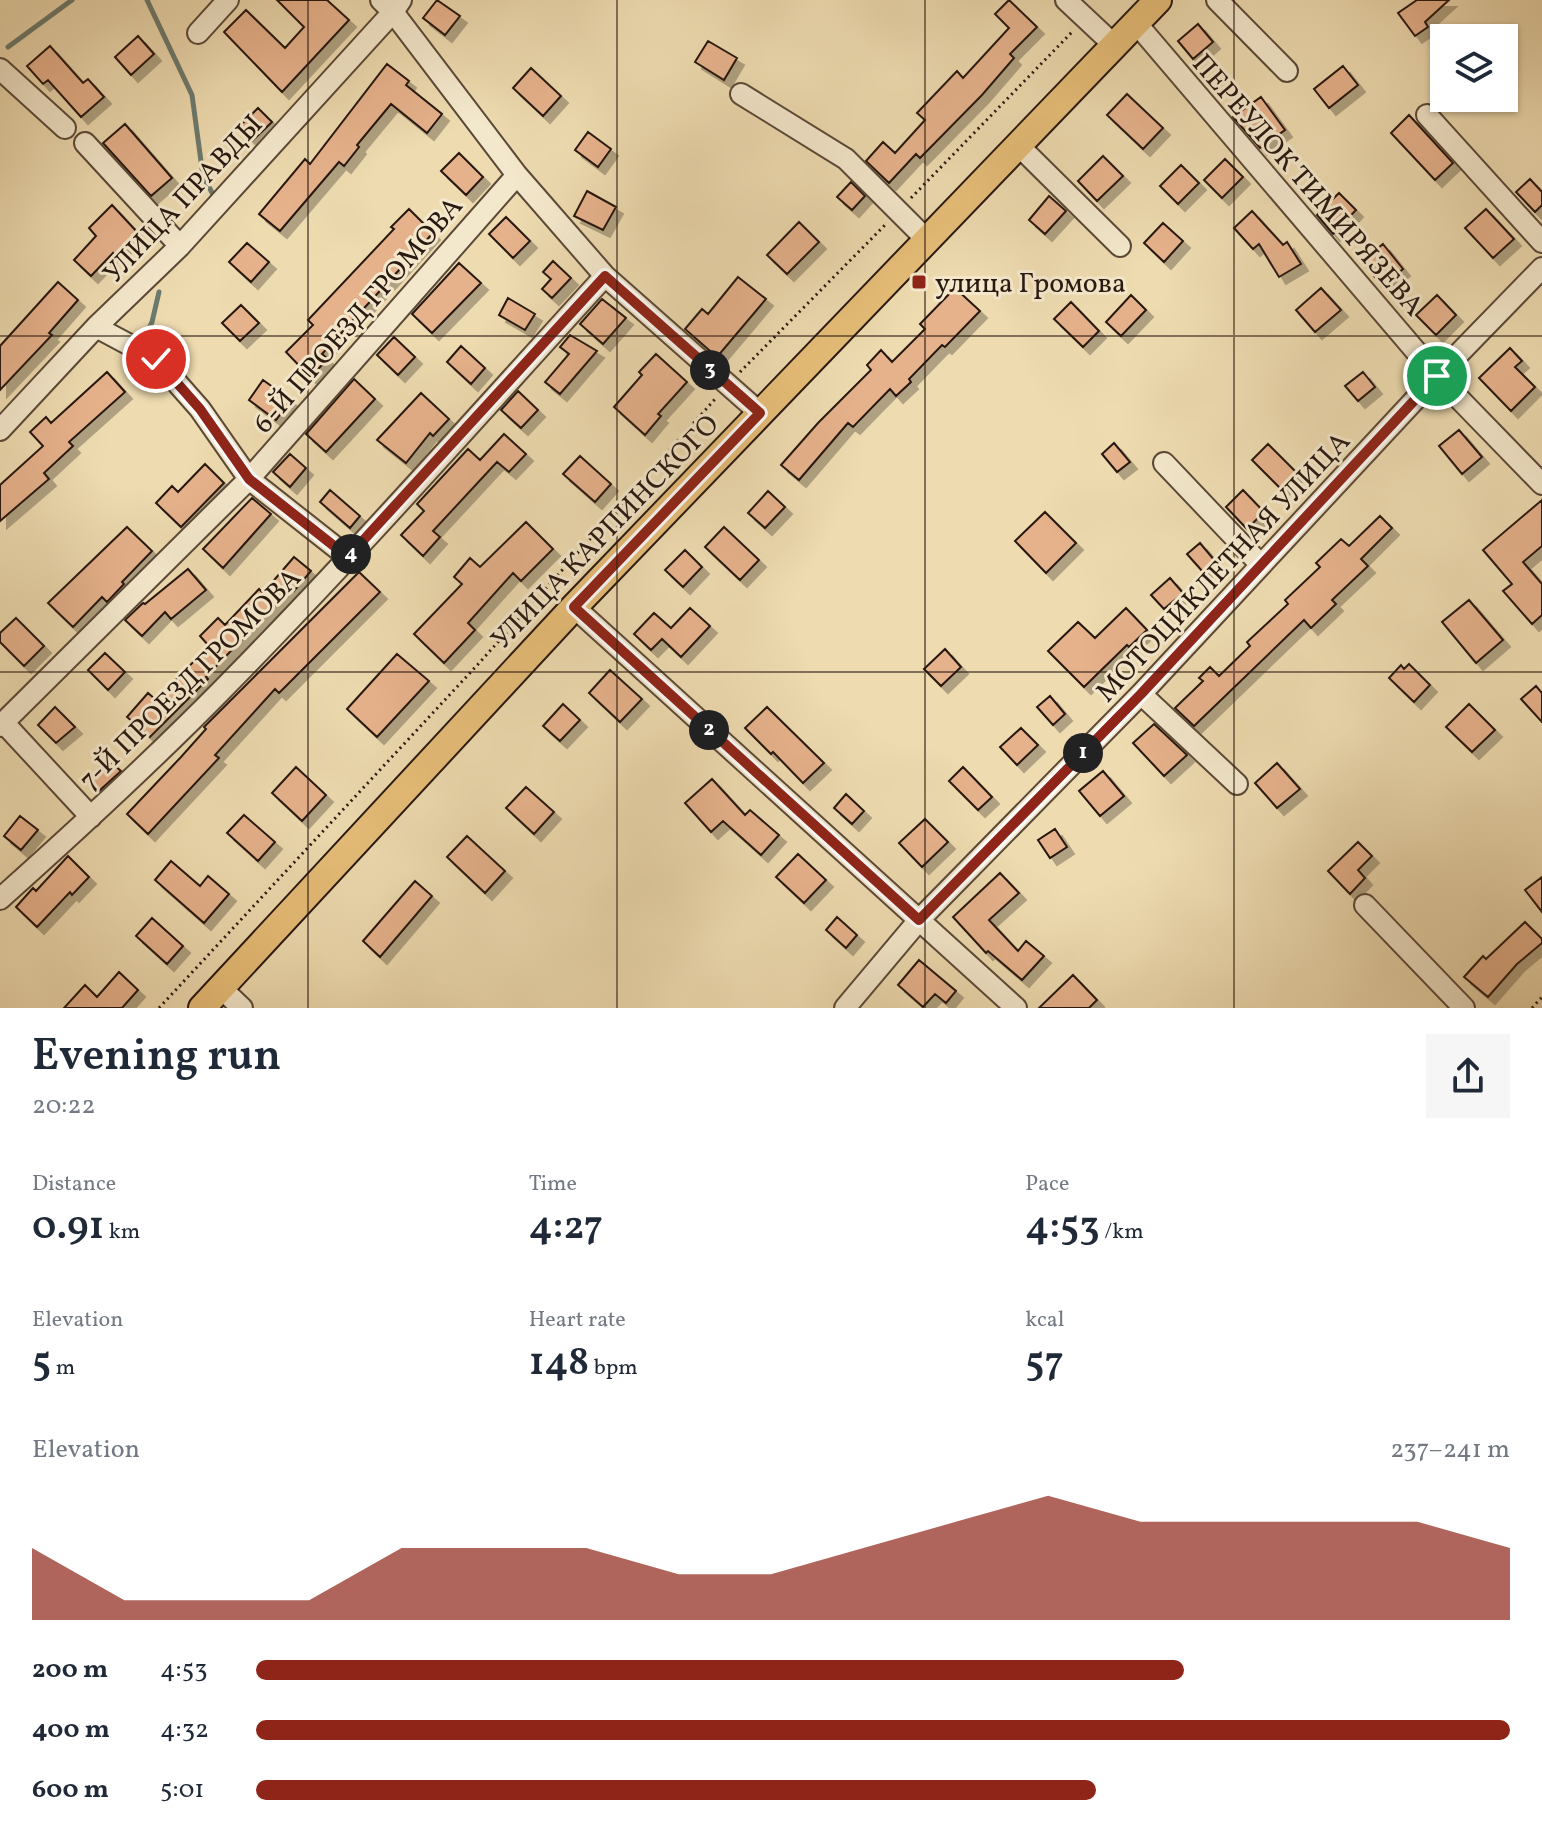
<!DOCTYPE html>
<meta charset="utf-8">
<style>
body{margin:0;font-family:Vollkorn,serif;background:#f6f6f7;color:#1f2937;height:100vh;display:flex;flex-direction:column;font-size:30px;white-space:nowrap}
*{box-sizing:border-box;margin:0}
p{font-size:26px;color:#747a83}
.icon{flex:none;width:44px;height:44px;fill:none;stroke:currentColor;stroke-width:2;stroke-linecap:round;stroke-linejoin:round}
.map{position:relative;height:1008px;overflow:hidden}
.panel{display:flex;flex-direction:column;background:#fff;flex:1}
.panel>*{flex:none}
.controls{position:absolute;left:1430px;top:24px;display:grid;gap:16px}
.controls a{display:grid;place-items:center;width:88px;height:88px;border-radius:0px;background:#fff;box-shadow:0 2px 6px #0004;font-size:40px}
.pin{position:absolute;display:grid;place-items:center;width:68px;height:68px;color:#fff;margin:-34px;border:4px solid #fff;border-radius:50%;box-shadow:0 2px 8px #0007}
.km{position:absolute;width:40px;height:40px;margin:-20px;border-radius:50%;background:#222;color:#fff;font-size:22px;line-height:40px;text-align:center}
.round{display:grid;place-items:center;flex:none;width:84px;height:84px;border-radius:0px;background:#f6f6f7}
.headline{display:flex;align-items:center;justify-content:space-between;height:136px;padding:0 32px}
h1{font-size:44px;font-weight:600;line-height:60px}
.stats{display:grid;grid-template-columns:repeat(3,1fr);gap:12px;height:136px;padding:8px 32px}
.stats div{display:grid;align-content:center}
.stats b{font-size:40px;font-weight:600}
.stats small{font-size:22px;font-weight:400}
.stats p{font-size:22px}
.chart{height:224px;padding:16px 32px}
.chart p{display:flex;justify-content:space-between}
.chart svg{width:100%;height:144px;margin-top:8px;fill:#8f2418;opacity:.7}
ul{padding:0 32px;list-style:none;font-size:26px}
li{display:grid;grid-template-columns:128px 96px 1fr;align-items:center;height:60px}
li i{height:20px;border-radius:10px;background:#8f2418}
.map>svg:first-child{display:block}
.lines{fill:none;stroke-linecap:round;stroke-linejoin:round}
.stream{stroke:#6c7a6e;stroke-width:5}
.building{fill:#e6b28c;stroke:#281810;stroke-width:2;filter:url(#shadow)}
.minor-casing{stroke:#5a4938;stroke-width:24}
.major-casing{stroke:#281810;stroke-width:30}
.path{stroke:#281810;stroke-width:3;stroke-dasharray:2 4;stroke-linecap:butt}
.minor{stroke:#f4e8cc;stroke-width:20}
.major{stroke:#e7be78;stroke-width:26}
.route-casing{stroke:#fff;stroke-width:16}
.route{stroke:#8f2418;stroke-width:10}
.grid{fill:none;stroke:#281810;stroke-width:2;stroke-opacity:0.55}
.poi-dot{fill:#8f2418;stroke:#f4e8cc;stroke-width:3}
.labels{text-anchor:middle;stroke-width:6;stroke-linejoin:round;paint-order:stroke}
.street-label{font-size:28px;fill:#281810;stroke:#f4e8cc}
.poi-label{font-size:28px;fill:#281810;stroke:#f4e8cc;text-anchor:start}
</style>
<div class="map">
<svg width="1542" height="1008" viewBox="0 0 1542 1008">
<defs>
<filter id="shadow"><feDropShadow dx="7" dy="7" stdDeviation="0" flood-color="#0004"/></filter>
</defs>
<rect width="100%" height="100%" fill="#eedbb0"/>
<filter id="stains"><feTurbulence type="fractalNoise" baseFrequency=".0025" numOctaves="4"/><feColorMatrix values="0 0 0 0 .2 0 0 0 0 .09 0 0 0 0 .02 0 0 0 .5 -.17"/></filter>
<radialGradient id="worn" r=".72"><stop offset=".6" stop-color="#630" stop-opacity="0"/><stop offset="1" stop-color="#630" stop-opacity=".3"/></radialGradient>
<g class="lines">
<path class="stream" d="M147,0L192,95L203,176L215,198
M8,47L72,0
M142,342L152,322L159,292"/>
</g>
<path class="building" d="M277,0H327L349,20L282,92L224,32L246,10L285,48L304,27Z
M437,0L460,16L445,35L423,18Z
M1009,0L1037,27L1010,54L1014,58L982,95L920,158L916,154L889,183L866,161L883,142L895,153L925,120L917,113L957,71L963,78L1009,28L995,14Z
M1417,0H1449L1425,22L1428,27L1415,36L1398,13Z
M1198,24L1213,42L1193,59L1178,41Z
M138,36L154,54L131,75L115,57Z
M708,41L737,58L724,80L695,62Z
M50,46L83,83L88,79L104,97L81,117L48,80L43,84L27,66Z
M387,64L409,81L406,85L442,114L427,133L391,104L357,145L359,147L344,166L339,162L280,231L259,214L305,159L310,164Z
M1343,66L1358,85L1329,108L1314,89Z
M531,68L561,96L543,116L513,88Z
M1127,94L1163,128L1143,149L1107,115Z
M1261,97L1285,130L1260,148L1233,117Z
M258,108L272,122L252,141L239,127Z
M1409,115L1453,163L1435,180L1391,133Z
M125,124L172,178L151,196L103,143Z
M588,132L611,149L598,167L575,150Z
M459,153L483,177L466,195L441,171Z
M1103,156L1123,176L1097,201L1078,181Z
M1225,159L1243,177L1222,198L1204,180Z
M1181,165L1199,183L1178,204L1160,186Z
M1530,179L1542,192V205L1535,212L1516,192Z
M851,182L865,196L852,210L837,197Z
M587,191L616,207L603,230L574,216Z
M1339,193L1356,210L1333,234L1317,215Z
M1049,196L1066,211L1045,234L1029,220Z
M112,205L138,233L115,255L113,253L91,276L74,260L96,236L89,228Z
M409,209L433,233L322,354L328,359L310,377L286,352L313,325L308,320L394,229L391,227Z
M1486,209L1514,239L1493,258L1465,228Z
M1252,211L1283,245L1287,242L1301,264L1279,277L1259,244L1253,249L1234,228Z
M506,217L530,241L513,258L489,234Z
M799,222L819,242L787,274L767,255Z
M1163,223L1183,241L1164,262L1144,243Z
M247,243L269,262L251,282L229,262Z
M1383,244L1403,269L1382,286L1362,261Z
M553,261L571,278L552,298L542,289L551,279L543,272Z
M459,263L481,283L432,333L412,314Z
M738,277L766,299L717,357L685,329L702,309L708,314Z
M58,282L78,300L49,333L52,335L0,390V346Z
M955,288L980,311L945,347L942,345L909,379L911,382L896,396L890,389L853,427L848,423L799,480L781,465L818,423L871,370L867,365L881,350L892,362L925,329L920,324Z
M1321,288L1341,310L1315,332L1296,310Z
M1131,295L1146,310L1121,336L1106,322Z
M1437,295L1456,315L1436,335L1416,315Z
M508,298L535,314L525,330L499,315Z
M602,299L626,318L603,344L580,324Z
M1071,302L1099,331L1083,347L1054,319Z
M241,305L259,323L240,341L222,323Z
M570,335L597,351L560,394L545,382L569,354L560,347Z
M394,337L415,357L398,375L377,355Z
M461,346L485,368L471,384L447,362Z
M1510,348L1522,361L1515,367L1535,387L1511,411L1479,378Z
M656,354L687,382L658,414L661,416L645,435L614,407L642,375L639,372Z
M107,372L125,392L69,442L73,446L44,473L49,479L0,521V485L43,446L30,432L46,417L51,423Z
M1363,372L1375,387L1358,401L1345,386Z
M354,379L375,399L326,452L306,434Z
M263,380L291,400L276,420L249,400Z
M518,391L538,410L521,428L501,410Z
M421,393L449,419L433,436L430,433L406,463L377,440Z
M1459,430L1482,457L1462,474L1439,446Z
M504,434L526,454L509,472L497,462L433,531L440,537L423,556L401,535L424,511L417,504L468,449L480,460Z
M1114,443L1130,462L1117,472L1102,454Z
M1268,444L1297,473L1281,489L1252,460Z
M290,454L306,468L290,487L273,472Z
M580,456L611,484L595,502L563,474Z
M205,464L224,483L181,527L156,503L172,486L178,492Z
M330,490L360,516L350,528L320,502Z
M1243,490L1264,512L1247,529L1226,507Z
M768,491L785,507L765,528L748,513Z
M252,498L271,514L223,568L203,549Z
M1542,500V546L1523,562L1542,584V615L1532,624L1503,591L1512,584L1483,550Z
M1045,512L1076,543L1046,573L1015,541Z
M1380,516L1392,528L1361,559L1368,566L1332,600L1336,604L1311,628L1304,620L1194,726L1175,708L1203,681L1199,678L1210,667L1219,676L1250,646L1247,642L1288,604L1285,600L1320,567L1316,563L1341,539L1349,546Z
M526,522L553,549L521,581L513,573L468,623L475,630L444,663L414,634L462,584L454,577L470,558L480,567Z
M127,527L152,551L122,582L124,584L107,602L102,597L73,627L48,603Z
M724,527L759,560L740,580L705,547Z
M1200,543L1215,561L1203,572L1187,554Z
M685,550L702,567L683,587L665,570Z
M294,557L311,571L294,591L291,588L206,677L208,679L150,737L127,717L148,693L156,700L209,646L200,636L218,618L225,625L259,589L263,593Z
M188,569L206,590L171,619L165,612L142,636L125,620L143,603L145,604Z
M359,572L380,592L279,693L275,689L215,755L219,758L148,834L127,814L181,757L206,729L204,727Z
M1170,578L1183,593L1164,609L1151,595Z
M1469,600L1503,640L1476,663L1442,622Z
M690,608L710,626L681,657L662,639L651,650L634,634L654,613L671,628Z
M1126,608L1147,630L1129,647L1127,645L1084,687L1048,651L1078,622L1095,638Z
M16,618L44,646L24,666L0,642V633Z
M945,649L961,667L941,686L924,669Z
M105,653L125,672L108,690L88,670Z
M397,654L429,681L377,737L347,709Z
M1409,664L1430,685L1414,702L1389,678L1401,665L1404,669Z
M610,670L642,699L620,722L589,693Z
M1536,686L1542,693V722L1521,699Z
M1050,696L1065,714L1053,725L1037,707Z
M563,704L580,720L560,741L543,726Z
M1469,704L1495,730L1472,752L1446,727Z
M55,707L75,727L56,743L38,725Z
M767,707L824,763L803,783L773,752L771,754L745,728Z
M1154,724L1187,755L1164,776L1133,743Z
M1021,728L1038,745L1017,765L1000,747Z
M107,759L121,771L99,791L88,781Z
M1277,763L1300,789L1277,808L1255,783Z
M296,767L326,795L302,821L272,793Z
M963,767L992,797L978,810L949,781Z
M1103,771L1124,796L1100,816L1079,791Z
M712,779L745,815L750,810L779,835L761,855L723,821L711,832L685,803Z
M526,787L554,812L534,834L506,808Z
M846,794L864,811L852,824L834,808Z
M244,815L275,842L258,861L227,833Z
M20,816L38,830L21,850L4,836Z
M925,819L948,842L922,867L899,843Z
M1055,829L1067,847L1050,858L1038,840Z
M467,836L505,871L485,893L447,857Z
M1358,842L1372,856L1358,870L1365,878L1350,894L1328,871Z
M798,854L826,880L804,903L776,877Z
M68,856L89,877L72,895L70,892L37,927L16,907L33,888L36,891Z
M171,861L200,886L208,876L229,894L204,923L155,880Z
M1000,873L1019,893L989,920L1018,951L1026,941L1044,956L1022,980L988,951L986,953L953,917Z
M1542,877V912L1525,890Z
M415,881L432,896L380,957L363,941Z
M837,917L857,935L846,948L826,930Z
M152,918L183,946L167,964L136,936Z
M1525,922L1542,939V943L1517,964L1488,997L1464,977L1483,956L1486,959Z
M919,960L956,991L946,1003L935,994L923,1007L898,985Z
M119,972L138,990L122,1008H64L85,985L97,997Z
M1073,975L1097,1000L1089,1008H1039Z"/>
<g class="lines">
<defs>
<path id="minor" d="M381,0L393,12L517,175L605,276L760,413
M1066,0L1114,45
M1217,0L1287,71
M1136,23L1437,376L1542,484
M198,33L228,0
M0,69L65,128
M741,94L846,159L927,240
M1427,115L1542,242
M85,143L180,246
M1018,145L1120,246
M96,327L156,359L200,409L249,479L348,557
M0,430L96,327L180,246L393,12L401,0
M1164,463L1261,565
M574,607L1016,1008
M1141,694L1237,784
M3,722L91,817
M0,726L249,479L517,175
M0,899C75,832 150,763 221,691C353,557 478,415 605,276
M1365,905L1464,1008
M221,988L242,1008
M845,1008L919,920L1141,694L1437,376L1542,268"/>
<path id="major" d="M202,1008L574,607L1158,0"/>
</defs>
<use href="#minor" class="minor-casing"/>
<use href="#major" class="major-casing"/>
<path class="path" d="M911,198L1073,31
M740,372L886,224
M159,1008L481,661L716,398
M1532,1008L1542,997"/>
<use href="#minor" class="minor"/>
<use href="#major" class="major"/>
</g>
<g class="lines">
<defs>
<path id="route" d="M156,359L200,409L249,479L348,557L605,276L760,413L574,607L919,920L1141,694L1437,376"/>
</defs>
<use href="#route" class="route-casing"/>
<use href="#route" class="route"/>
</g>
<path class="grid" d="M308,0V1008M617,0V1008M925,0V1008M1234,0V1008M0,336H1542M0,672H1542"/>
<rect class="poi-dot" x="911" y="274" width="16" height="16" rx="4"/>
<g class="labels">
<g class="street-label">
<text transform="translate(1309 184) rotate(49)" y="10">ПЕРЕУЛОК ТИМИРЯЗЕВА</text>
<text transform="translate(182 198) rotate(-47)" y="10">УЛИЦА ПРАВДЫ</text>
<text transform="translate(357 314) rotate(-49)" y="10">6-Й ПРОЕЗД ГРОМОВА</text>
<text transform="translate(604 531) rotate(-46)" y="10">УЛИЦА КАРПИНСКОГО</text>
<text transform="translate(1222 566) rotate(-47)" y="10">МОТОЦИКЛЕТНАЯ УЛИЦА</text>
<text transform="translate(189 678) rotate(-45)" y="10">7-Й ПРОЕЗД ГРОМОВА</text>
</g>
<g class="poi-label">
<text x="935" y="292">улица Громова</text>
</g>
</g>
<rect width="100%" height="100%" filter="url(#stains)"/>
<rect width="100%" height="100%" fill="url(#worn)"/>
</svg>
<div class="controls">
<a><svg class="icon" aria-label="layers" viewBox="0 0 24 24"><path d="M12 4l9 5-9 5-9-5zM3 14l9 5 9-5"/></svg></a>
</div>
<div class="pin" style="left:1437px;top:376px;background:#1e9e55"><svg class="icon" aria-label="arrive" viewBox="0 0 24 24"><path d="M6 21V4h12l-3 4 3 4H6"/></svg></div>
<div class="pin" style="left:156px;top:359px;background:#d93025"><svg class="icon" aria-label="check" viewBox="0 0 24 24"><path d="M5 12l5 5 9-10"/></svg></div>
<b class="km" style="left:1083px;top:753px">1</b>
<b class="km" style="left:709px;top:730px">2</b>
<b class="km" style="left:710px;top:370px">3</b>
<b class="km" style="left:351px;top:554px">4</b>
</div>
<section class="panel">
<div class="headline"><div><h1>Evening run</h1><p>20:22</p></div><a class="round"><svg class="icon" aria-label="share" viewBox="0 0 24 24"><path d="M12 15V3M7 8l5-5 5 5M5 13v7h14v-7"/></svg></a></div>
<div class="stats">
<div><p>Distance</p><b>0.91<small> km</small></b></div>
<div><p>Time</p><b>4:27</b></div>
<div><p>Pace</p><b>4:53<small> /km</small></b></div>
</div>
<div class="stats">
<div><p>Elevation</p><b>5<small> m</small></b></div>
<div><p>Heart rate</p><b>148<small> bpm</small></b></div>
<div><p>kcal</p><b>57</b></div>
</div>
<div class="chart"><p><span>Elevation</span>237–241 m</p>
<svg viewBox="0 0 160 44" preserveAspectRatio="none"><path d="M0 44V22L10 38L20 38L30 38L40 22L50 22L60 22L70 30L80 30L90 22L100 14L110 6L120 14L130 14L140 14L150 14L160 22V44z"/></svg>
</div>
<ul>
<li><b>200 m</b>4:53<i style="width:74%"></i></li>
<li><b>400 m</b>4:32<i style="width:100%"></i></li>
<li><b>600 m</b>5:01<i style="width:67%"></i></li>
</ul>
</section>
